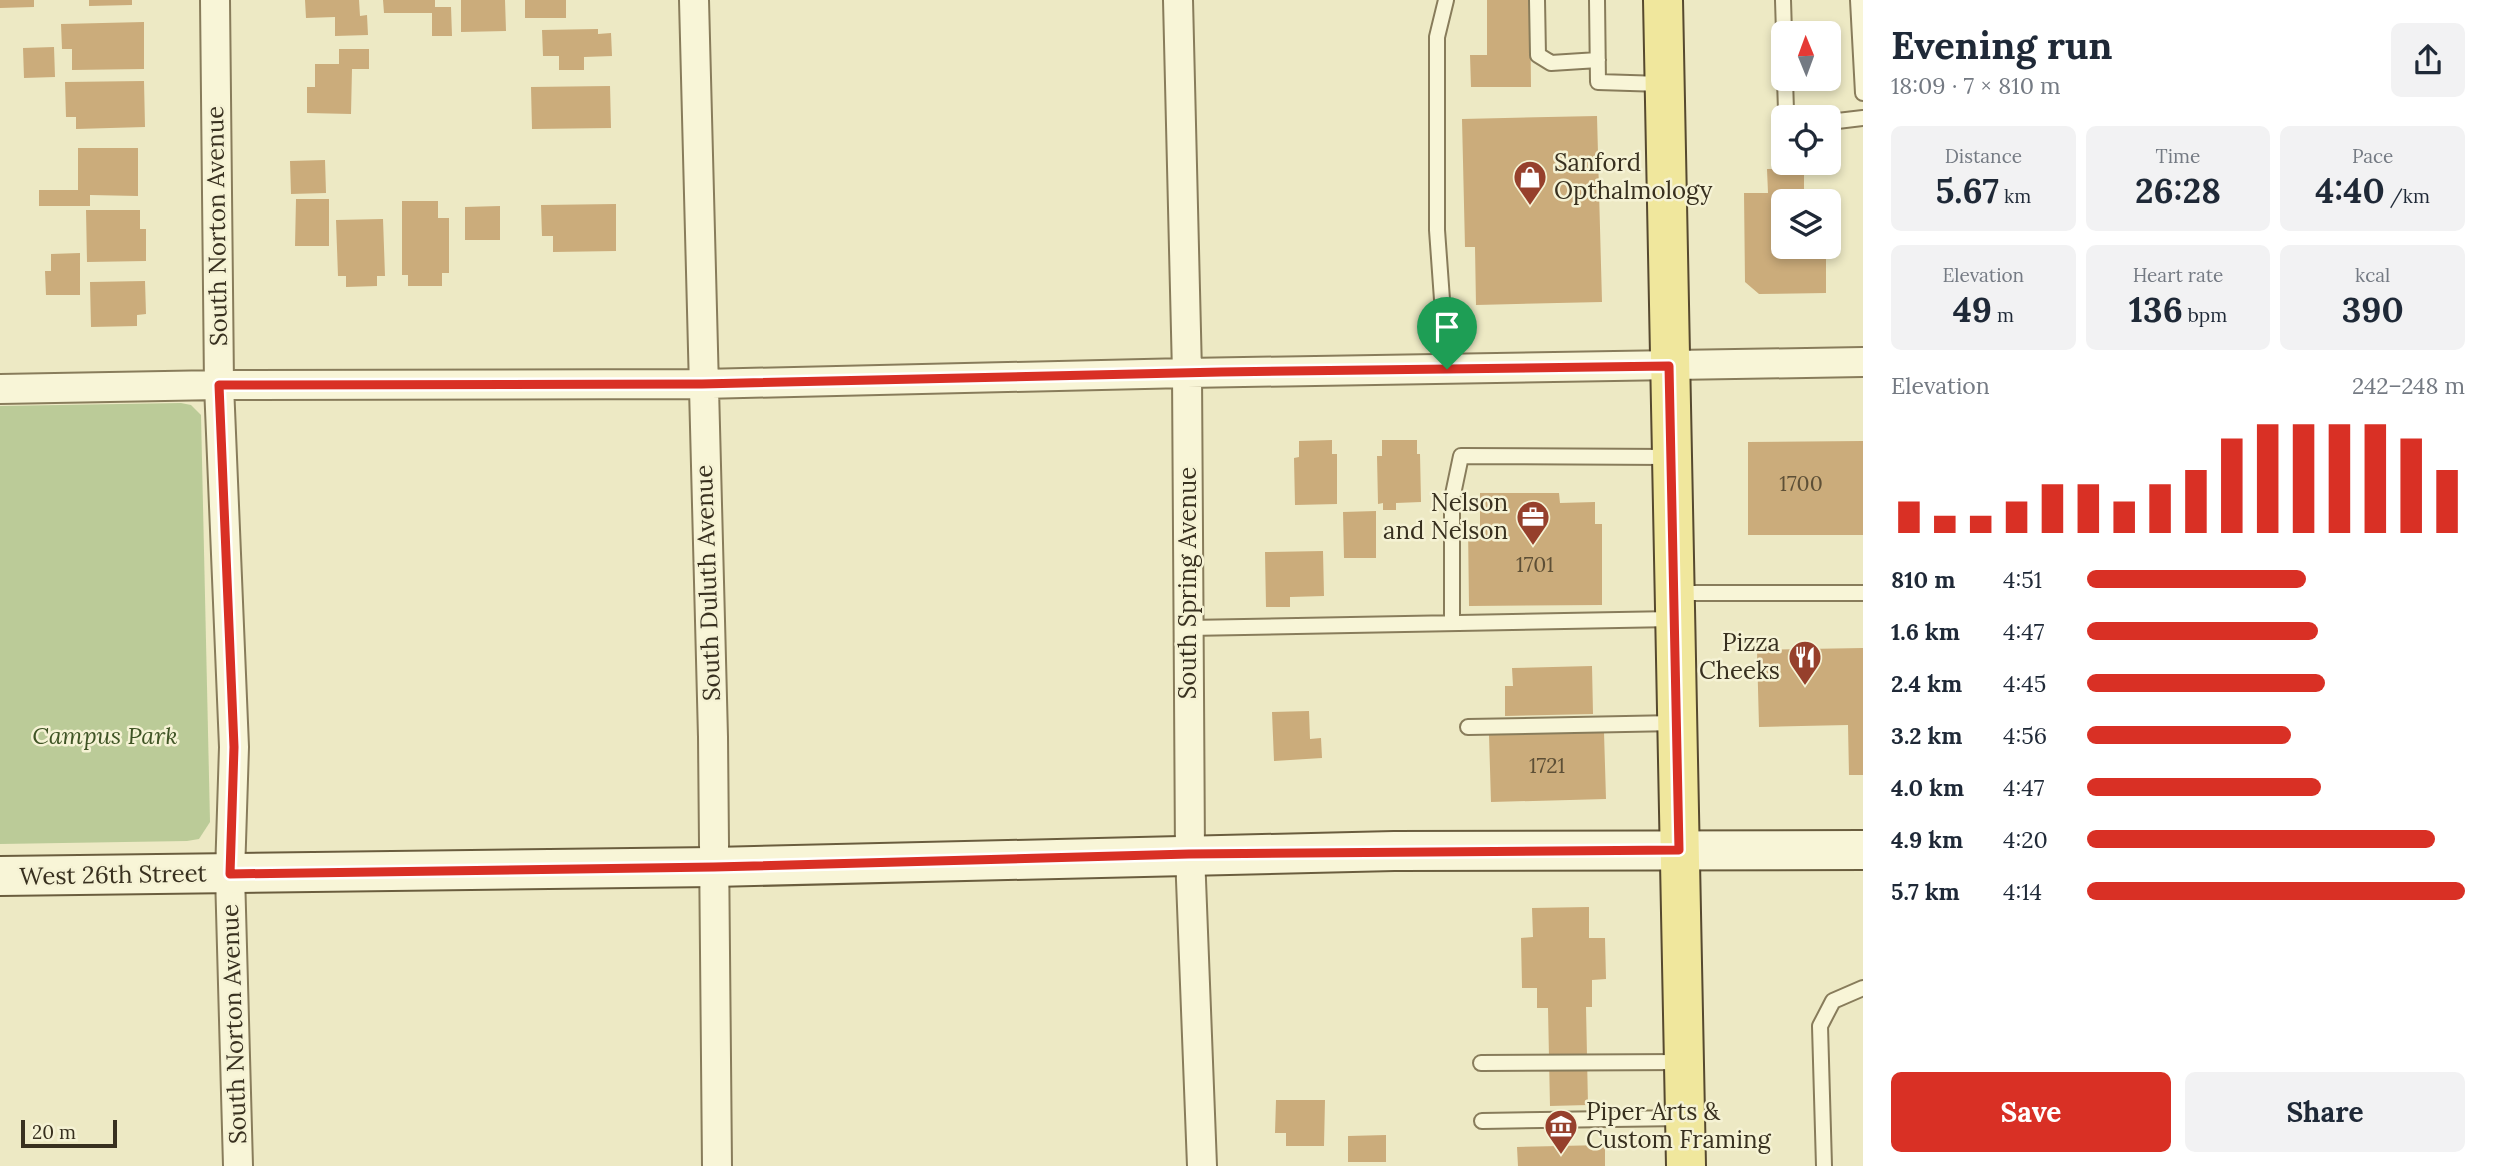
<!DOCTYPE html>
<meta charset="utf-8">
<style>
body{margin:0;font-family:Lora,serif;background:#f2f2f3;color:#1f2937;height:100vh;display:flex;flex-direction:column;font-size:26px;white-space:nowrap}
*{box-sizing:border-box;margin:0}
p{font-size:23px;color:#747a83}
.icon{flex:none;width:38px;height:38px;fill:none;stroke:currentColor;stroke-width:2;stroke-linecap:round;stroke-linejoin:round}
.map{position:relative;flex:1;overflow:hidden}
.sheet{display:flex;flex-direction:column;background:#fff;width:630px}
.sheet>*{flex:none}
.needle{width:46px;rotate:359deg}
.buttons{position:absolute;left:1771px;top:21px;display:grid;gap:14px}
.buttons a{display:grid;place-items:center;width:70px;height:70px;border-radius:10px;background:#fff;box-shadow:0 4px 10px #0003;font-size:35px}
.scale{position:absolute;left:21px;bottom:18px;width:96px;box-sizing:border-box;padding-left:7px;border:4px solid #38301f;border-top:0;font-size:19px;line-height:24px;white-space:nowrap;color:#38301f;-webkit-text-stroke:5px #f5f2d4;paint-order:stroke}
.pin{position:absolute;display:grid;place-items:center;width:60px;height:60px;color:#fff;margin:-72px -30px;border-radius:50% 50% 50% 0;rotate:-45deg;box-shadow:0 0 7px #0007}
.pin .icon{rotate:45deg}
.round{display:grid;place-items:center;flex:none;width:74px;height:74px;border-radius:10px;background:#f2f2f3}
.head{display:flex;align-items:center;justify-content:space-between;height:119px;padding:0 28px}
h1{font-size:38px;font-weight:700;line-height:52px}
.metrics{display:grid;grid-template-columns:repeat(3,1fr);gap:10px;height:119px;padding:7px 28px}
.metrics div{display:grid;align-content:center;border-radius:10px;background:#f2f2f3;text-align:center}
.metrics b{font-size:35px;font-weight:700}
.metrics small{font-size:19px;font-weight:400}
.metrics p{font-size:19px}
.chart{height:196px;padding:14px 28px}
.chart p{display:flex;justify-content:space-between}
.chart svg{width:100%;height:126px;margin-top:7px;stroke:#d93025;stroke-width:6}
.button{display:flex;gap:14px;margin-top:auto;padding:14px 28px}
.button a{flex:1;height:80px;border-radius:10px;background:#d93025;color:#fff;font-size:28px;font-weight:700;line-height:80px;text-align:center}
.button a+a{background:#f2f2f3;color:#1f2937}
ul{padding:0 28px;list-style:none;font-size:23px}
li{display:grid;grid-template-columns:112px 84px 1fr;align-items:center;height:52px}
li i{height:18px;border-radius:9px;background:#d93025}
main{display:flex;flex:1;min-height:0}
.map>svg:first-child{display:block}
.green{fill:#bbcb98}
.building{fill:#cbac7b}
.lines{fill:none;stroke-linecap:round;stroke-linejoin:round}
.lane-casing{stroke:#887c5b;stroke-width:18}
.street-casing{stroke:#887c5b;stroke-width:32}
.secondary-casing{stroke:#6a5d3e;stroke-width:42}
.primary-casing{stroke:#56492f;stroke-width:42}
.lane{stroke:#f8f5d7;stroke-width:14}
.street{stroke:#f8f5d7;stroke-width:28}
.secondary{stroke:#f8f5d7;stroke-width:38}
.primary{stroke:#f0e79d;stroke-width:38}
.route-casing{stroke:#fff;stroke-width:14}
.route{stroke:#d93025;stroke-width:9}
.labels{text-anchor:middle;stroke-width:5;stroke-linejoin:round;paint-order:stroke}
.number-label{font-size:21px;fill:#5d4f36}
.poi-label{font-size:24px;fill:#38301f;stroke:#f5f2d4;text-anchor:start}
.street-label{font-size:24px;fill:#38301f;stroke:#f5f2d4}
.park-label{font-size:24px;font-style:italic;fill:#3f5425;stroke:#f5f2d4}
</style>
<main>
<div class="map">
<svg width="1863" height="1166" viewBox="0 0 1863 1166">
<rect width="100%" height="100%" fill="#ede9c4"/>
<path class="green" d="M181,403L191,405L201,415L210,822L199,839L187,841L0,844V406Z"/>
<path class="building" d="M0,0H34V7L0,8Z
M89,0H132V5L89,6Z
M305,0H359L360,16L367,15L368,35L335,36V17L306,18Z
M383,0H435V7H451L452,36H432V13H384Z
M461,0H505L506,31L461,32Z
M525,0H566V18H525Z
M1487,0H1530L1531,87H1471L1470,55H1487Z
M144,22V69L72,70V49H62L61,24Z
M598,29V34L611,33L612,56L584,57V70H559V56H543L542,30Z
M54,47L55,77L24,78L23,48Z
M339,49H369V69H352L351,114L307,113V87H315V64H339Z
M144,81L145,127L76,129V117H66L65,82Z
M610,86L611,128L532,129L531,87Z
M1597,116L1602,302L1476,305L1475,247H1465L1462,119Z
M78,148H138V196L90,195V206H39V190H78Z
M325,160L326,193L291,194L290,161Z
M1804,168V192H1825V201H1783V247H1826V293L1759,294L1745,282L1744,193H1768L1767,169Z
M296,199H329V246H295Z
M402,201H438V218H449V273H442V286H408V275H402Z
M616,204V251L553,252V236H542L541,205Z
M500,206V240H465V207Z
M86,210H140V229H146V261L87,262Z
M383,219L385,276H377V286L346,287V276H338L336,220Z
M80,253V295H46L45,271H51V254Z
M145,281L146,314L137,315V326L91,327L90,282Z
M1332,440V454H1337V504L1295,505L1294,458L1299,457V441Z
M1382,440H1417V454H1420L1421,502L1396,503V510H1383V503L1378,504L1377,456H1382Z
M1863,441V535H1748V442Z
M1480,493H1559L1560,503L1595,502V524H1602V605L1469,606L1468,525H1480Z
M1376,511V558H1344L1343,512Z
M1323,551L1324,596L1290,597V607H1266L1265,552Z
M1863,648V775H1849L1848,725L1759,727L1757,650Z
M1592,666L1593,714L1505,716V686H1513L1512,668Z
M1309,711L1310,739L1321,738L1322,758L1274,761L1272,712Z
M1604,732L1606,799L1491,802L1489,735Z
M1589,907V938H1605L1606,979L1592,980V1007H1586L1588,1105L1550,1106L1548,1008H1537V988H1522L1521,938L1533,937L1532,908Z
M1276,1100H1325L1324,1146H1286V1133H1275Z
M1386,1135V1162H1348V1136Z
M1605,1145V1166H1518L1517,1147Z"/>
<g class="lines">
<defs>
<path id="lane" d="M1446,0L1437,37V230L1447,369
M1537,0L1538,55L1551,63L1598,60
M1597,0L1598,82L1662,84
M1783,0L1784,33
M1858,0L1863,93
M1785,79L1786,111L1801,117
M1829,122L1863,118
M1676,593H1863
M1452,623V499L1461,456L1670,457
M1188,628L1673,619
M1468,727L1676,723
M1481,1063L1683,1062
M1482,1121L1683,1118
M1824,1166L1820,1026L1833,1001L1863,988"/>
<path id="street" d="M215,0L219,385L234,747L230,874L238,1166
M694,0L713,737L717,1166
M1178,0L1187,373L1190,854L1202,1166
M0,389L219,385L702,384L1187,373L1863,362"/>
<path id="secondary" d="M0,876L714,867L1394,851L1863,850"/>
<path id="primary" d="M1663,0L1686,1166"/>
</defs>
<use href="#lane" class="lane-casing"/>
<use href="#street" class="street-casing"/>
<use href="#secondary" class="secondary-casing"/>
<use href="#primary" class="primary-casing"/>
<use href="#lane" class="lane"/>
<use href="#street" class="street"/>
<use href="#secondary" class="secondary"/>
<use href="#primary" class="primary"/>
</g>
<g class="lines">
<defs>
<path id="route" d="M1669,366L1679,850L1189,854L714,867L230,874L234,747L219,385L702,384L1221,372Z"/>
</defs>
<use href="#route" class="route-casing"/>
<use href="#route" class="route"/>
</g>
<defs>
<symbol id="shop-pin" viewBox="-11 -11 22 30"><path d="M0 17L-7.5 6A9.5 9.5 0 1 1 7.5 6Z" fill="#96402c" stroke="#f5f2d4"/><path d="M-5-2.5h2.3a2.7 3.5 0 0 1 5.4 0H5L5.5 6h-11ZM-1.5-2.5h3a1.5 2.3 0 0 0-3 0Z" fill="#fff"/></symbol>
<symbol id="office-pin" viewBox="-11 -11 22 30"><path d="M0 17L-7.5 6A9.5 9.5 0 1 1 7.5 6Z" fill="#96402c" stroke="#f5f2d4"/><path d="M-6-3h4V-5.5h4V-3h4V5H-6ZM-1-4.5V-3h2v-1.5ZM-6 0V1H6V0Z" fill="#fff"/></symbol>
<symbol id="restaurant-pin" viewBox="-11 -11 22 30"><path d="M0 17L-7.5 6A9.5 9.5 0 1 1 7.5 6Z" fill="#96402c" stroke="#f5f2d4"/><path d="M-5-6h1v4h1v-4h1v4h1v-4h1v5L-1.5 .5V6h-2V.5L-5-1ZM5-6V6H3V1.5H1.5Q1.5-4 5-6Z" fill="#fff"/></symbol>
<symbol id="museum-pin" viewBox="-11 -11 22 30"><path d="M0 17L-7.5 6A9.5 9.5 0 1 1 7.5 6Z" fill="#96402c" stroke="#f5f2d4"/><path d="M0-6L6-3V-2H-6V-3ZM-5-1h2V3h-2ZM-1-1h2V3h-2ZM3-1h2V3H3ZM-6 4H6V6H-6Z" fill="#fff"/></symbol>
</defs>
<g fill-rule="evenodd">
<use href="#shop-pin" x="1511" y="158" width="38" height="52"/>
<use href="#office-pin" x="1514" y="498" width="38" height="52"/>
<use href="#restaurant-pin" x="1786" y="638" width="38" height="52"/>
<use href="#museum-pin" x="1542" y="1107" width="38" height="52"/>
</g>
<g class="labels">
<g class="number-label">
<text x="1801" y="491">1700</text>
<text x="1535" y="572">1701</text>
<text x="1547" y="773">1721</text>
</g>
<g class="poi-label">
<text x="1554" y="171">Sanford<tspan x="1554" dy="28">Opthalmology</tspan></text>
<text x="1508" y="511" text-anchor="end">Nelson<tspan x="1508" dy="28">and Nelson</tspan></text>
<text x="1780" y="651" text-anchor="end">Pizza<tspan x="1780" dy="28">Cheeks</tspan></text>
<text x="1586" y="1120">Piper Arts &amp;<tspan x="1586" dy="28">Custom Framing</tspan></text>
</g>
<g class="street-label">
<text transform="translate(217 226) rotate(-91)" y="8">South Norton Avenue</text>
<text transform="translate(708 583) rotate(-92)" y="8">South Duluth Avenue</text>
<text transform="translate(1188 583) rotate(-90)" y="8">South Spring Avenue</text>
<text transform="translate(113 875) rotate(-1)" y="8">West 26th Street</text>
<text transform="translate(234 1024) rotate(-92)" y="8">South Norton Avenue</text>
</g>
<g class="park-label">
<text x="105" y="744">Campus Park</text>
</g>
</g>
</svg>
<div class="buttons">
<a><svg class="needle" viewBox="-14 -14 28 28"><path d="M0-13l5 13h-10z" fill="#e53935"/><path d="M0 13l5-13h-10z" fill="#747a83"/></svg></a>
<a><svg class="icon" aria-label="locate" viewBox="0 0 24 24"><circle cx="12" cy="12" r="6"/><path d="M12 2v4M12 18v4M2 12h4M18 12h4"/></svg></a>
<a><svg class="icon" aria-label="layers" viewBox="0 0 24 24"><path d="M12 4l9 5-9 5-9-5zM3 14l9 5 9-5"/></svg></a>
</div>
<div class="scale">20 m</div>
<div class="pin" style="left:1447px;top:369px;background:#1e9e55"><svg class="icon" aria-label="arrive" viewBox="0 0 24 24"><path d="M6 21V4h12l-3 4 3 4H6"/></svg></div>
</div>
<section class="sheet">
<div class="head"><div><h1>Evening run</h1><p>18:09 · 7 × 810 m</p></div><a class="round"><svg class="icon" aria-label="share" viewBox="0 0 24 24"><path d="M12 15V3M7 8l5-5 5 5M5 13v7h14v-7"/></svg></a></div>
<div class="metrics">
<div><p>Distance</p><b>5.67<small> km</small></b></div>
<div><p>Time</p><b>26:28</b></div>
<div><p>Pace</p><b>4:40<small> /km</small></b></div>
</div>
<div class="metrics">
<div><p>Elevation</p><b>49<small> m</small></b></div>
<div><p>Heart rate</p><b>136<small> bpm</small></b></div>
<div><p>kcal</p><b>390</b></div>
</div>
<div class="chart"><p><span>Elevation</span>242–248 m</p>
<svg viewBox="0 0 160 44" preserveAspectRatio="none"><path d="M5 44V33M15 44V38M25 44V38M35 44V33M45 44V27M55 44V27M65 44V33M75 44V27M85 44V22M95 44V11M105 44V6M115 44V6M125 44V6M135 44V6M145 44V11M155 44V22"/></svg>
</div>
<ul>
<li><b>810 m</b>4:51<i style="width:58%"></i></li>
<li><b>1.6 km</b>4:47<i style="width:61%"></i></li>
<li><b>2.4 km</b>4:45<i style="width:63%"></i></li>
<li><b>3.2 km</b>4:56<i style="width:54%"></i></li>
<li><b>4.0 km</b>4:47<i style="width:62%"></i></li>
<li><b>4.9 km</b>4:20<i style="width:92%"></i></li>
<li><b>5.7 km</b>4:14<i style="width:100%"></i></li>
</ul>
<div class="button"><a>Save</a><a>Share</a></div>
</section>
</main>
